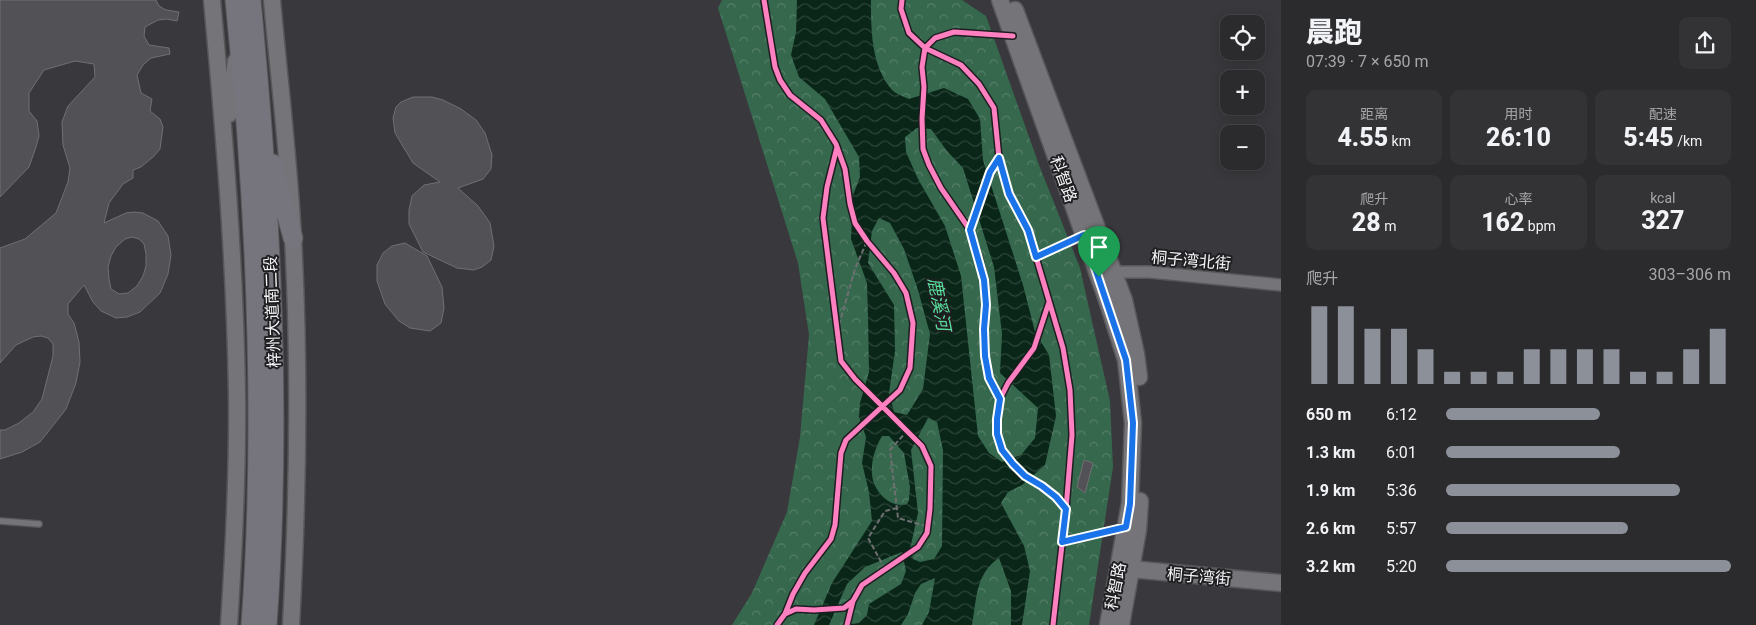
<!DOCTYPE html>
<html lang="zh">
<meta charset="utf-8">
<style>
body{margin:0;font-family:Roboto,"Noto Sans SC",sans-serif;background:#333235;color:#f1f3f6;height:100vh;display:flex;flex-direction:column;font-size:19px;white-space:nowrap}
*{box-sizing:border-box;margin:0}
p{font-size:16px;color:#a6a7aa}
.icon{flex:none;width:28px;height:28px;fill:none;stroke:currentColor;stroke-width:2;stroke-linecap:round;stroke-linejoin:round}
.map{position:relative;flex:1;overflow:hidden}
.panel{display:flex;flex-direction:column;background:#2b2a2d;width:475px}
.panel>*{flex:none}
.buttons{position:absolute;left:1220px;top:15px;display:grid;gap:10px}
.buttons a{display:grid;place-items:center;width:45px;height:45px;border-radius:10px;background:#2b2a2d;box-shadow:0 2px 12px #0003,0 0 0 1px #474649;font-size:25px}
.pin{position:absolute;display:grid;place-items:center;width:42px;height:42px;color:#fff;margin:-51px -21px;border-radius:50% 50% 50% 0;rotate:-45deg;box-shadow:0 0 5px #0007}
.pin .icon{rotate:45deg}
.round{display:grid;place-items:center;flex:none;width:52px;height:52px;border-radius:10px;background:#333235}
.head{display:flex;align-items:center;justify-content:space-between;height:85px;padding:0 25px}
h1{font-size:28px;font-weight:800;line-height:38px}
.figures{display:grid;grid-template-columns:repeat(3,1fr);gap:8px;height:85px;padding:5px 25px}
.figures div{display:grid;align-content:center;border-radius:10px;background:#333235;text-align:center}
.figures b{font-size:25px;font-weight:800}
.figures small{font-size:14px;font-weight:400}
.figures p{font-size:14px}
.chart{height:140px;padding:10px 25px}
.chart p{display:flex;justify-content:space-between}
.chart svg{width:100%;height:90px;margin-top:5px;stroke:#8c9099;stroke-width:6}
ul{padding:0 25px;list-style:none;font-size:16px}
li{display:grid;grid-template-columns:80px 60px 1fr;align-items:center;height:38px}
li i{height:12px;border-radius:6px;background:#8c9099}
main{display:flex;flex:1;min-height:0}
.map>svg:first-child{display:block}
.park{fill:url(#park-crowns)}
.water{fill:url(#water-waves);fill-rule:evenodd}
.building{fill:#525155;stroke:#707072;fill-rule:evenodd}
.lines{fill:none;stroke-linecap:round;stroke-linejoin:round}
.lane-casing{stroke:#57575a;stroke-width:8}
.street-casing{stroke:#57575a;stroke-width:14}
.secondary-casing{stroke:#57575a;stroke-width:19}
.primary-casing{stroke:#57575a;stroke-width:21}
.path{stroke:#706f72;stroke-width:2;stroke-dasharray:5 2.5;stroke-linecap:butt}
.lane{stroke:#757478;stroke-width:5.5}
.street{stroke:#757478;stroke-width:11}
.secondary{stroke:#757478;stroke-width:16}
.primary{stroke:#76747c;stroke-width:19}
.cycleway-casing{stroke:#1f1e21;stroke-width:8}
.cycleway{stroke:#ff80c0;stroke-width:5}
.route-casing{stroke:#fff;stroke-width:10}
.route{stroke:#1a73e8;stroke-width:6}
.labels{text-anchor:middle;stroke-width:4;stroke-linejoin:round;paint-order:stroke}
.street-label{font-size:16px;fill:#f4f3f7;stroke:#1f1e21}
.water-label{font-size:18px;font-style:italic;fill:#58de9b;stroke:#1f1e21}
</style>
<main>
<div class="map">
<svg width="1281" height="625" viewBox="0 0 1281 625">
<defs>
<pattern id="park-crowns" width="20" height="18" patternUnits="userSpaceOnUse" patternTransform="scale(1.25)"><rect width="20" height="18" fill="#36684e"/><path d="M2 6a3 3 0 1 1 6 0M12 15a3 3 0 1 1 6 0" fill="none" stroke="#547e68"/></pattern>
<pattern id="water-waves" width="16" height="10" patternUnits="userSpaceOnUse" patternTransform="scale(1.25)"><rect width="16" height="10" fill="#092618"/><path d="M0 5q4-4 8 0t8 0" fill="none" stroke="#2d463a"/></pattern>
</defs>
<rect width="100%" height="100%" fill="#39383c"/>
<path class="park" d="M722,0H962L986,16L1039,165L1080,268L1110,401L1113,467L1089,625H732L752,593L787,512L800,437L809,335L798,263L718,8Z"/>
<path class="water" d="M797,0H871C871,30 871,66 892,90C896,94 904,97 909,99L944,88L968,99L980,119L983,160L1023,285L1035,332L1049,355L1056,416L1045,465L1022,485L1008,492L1001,503L1024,546L1030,571L1022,625H1011V591L999,558C975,574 977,599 972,625H922L929,612L935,578L921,584L915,593L908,614L901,625H845L859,623L867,615L869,604L901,584L906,571L902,552L865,567L847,584L829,625H814L832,583L872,521L869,492L862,463L866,437L859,417L860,403L869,372L868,316L867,283L851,239L853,195L860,177L859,157L825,99L799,77L791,55L796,32ZM917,128L931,129L947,151L963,168L994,267L1002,334L1000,373L1038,408L1035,438L1021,455L1002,462L989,453L978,436L961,276L945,226L918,179L906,152L905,137ZM879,218L890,223L904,249L918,290L930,334L923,389L907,415L894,412L889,393L895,351L894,305L868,263L872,231ZM928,418L937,422L943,450L942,546L934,559L920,562L913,559L910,549L918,513L911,450ZM882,436H889L904,453L910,487L909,500L907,504C890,509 873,491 872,474C871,461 875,448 882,436Z"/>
<path class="building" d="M0,0H156L159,6L166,10L179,12L177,21L167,19L158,20L145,27L144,36L149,45L169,48L170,54L151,58L143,65L137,75L141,93L152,99L150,111L160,119L163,127L160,149L153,157L141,167L133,170V178L123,184L109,203L104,223L126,213L134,212L143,213L158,221L168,236L171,255L168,274L160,293L140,312L127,317L116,318L101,311L93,302L84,285L68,304V314L74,323L79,342L80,362L76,383L66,409L40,442L22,452L0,459V430H5L19,423L33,412L42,399L53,356V344L48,338L41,336L33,337L16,345L0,363V248L25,239L56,213L68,182L70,168L63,145L62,122L68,106L95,77L94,64L75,61L44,70L29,93V111L37,121L39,136L36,147L29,167L0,197ZM132,237L139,239L144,244L146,254V266L143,276L137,286L128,293L119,294L111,289L109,279L108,267L111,256L116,247L125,239Z
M413,97H432L443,100L461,109L476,120L485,133L492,155L491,169L483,179L458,188L478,206L490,223L494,246L491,260L482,267L474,270L457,268L423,252L409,224V210L412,196L424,185L440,182L413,163L395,133L393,118L396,107L401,102Z
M405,243L427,256L442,287L444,308L441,323L430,331L410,328L399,321L385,304L377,281V265L383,253L392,246Z
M1084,460L1093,463L1085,493L1077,487Z"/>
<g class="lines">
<defs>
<path id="lane" d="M0,521L39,524"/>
<path id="street" d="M1107,274L1113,272H1150L1281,285"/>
<path id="secondary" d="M212,0C224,131 235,262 237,394C238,471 234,548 229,625
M272,0C279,79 289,159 293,238C300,367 298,496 291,625
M1000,0L1107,300L1126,360L1133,423L1130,503L1108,625
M1015,10L1124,300L1136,354L1139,377
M229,114L236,61
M1120,568L1281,583
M1121,625L1138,530L1140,501"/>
<path id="primary" d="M235,0C256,207 266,417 251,625
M251,0C271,208 282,417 267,625
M273,164L293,238"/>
</defs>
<use href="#lane" class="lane-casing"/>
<use href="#street" class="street-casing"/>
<use href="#secondary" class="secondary-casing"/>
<use href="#primary" class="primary-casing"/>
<path class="path" d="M1036,257L1073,240
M837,332L855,269L867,241
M908,430L890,450L898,518L929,527
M1062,542L1113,530
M885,569L868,538L885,511L897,508"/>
<use href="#lane" class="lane"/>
<use href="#street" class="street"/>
<use href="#secondary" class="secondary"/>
<use href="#primary" class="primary"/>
<defs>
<path id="cycleway" d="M764,0L775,67L780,80L790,95L821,120L836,144L845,169L850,204L855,223L867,241L894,273L906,293L913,323L910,368L900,390L846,440L841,453L835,525L831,539L805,573L793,594L785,614L777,625
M902,0L901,9L909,33L925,48L961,65L979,84L994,108L999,158L1009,194L1028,230L1063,348L1070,390L1072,435L1066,509L1053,625
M1013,36L954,32L935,38L925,48L922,67L924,87L922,119L923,149L929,165L941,188L970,230L980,260L984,280L986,305L984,329L985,356L989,378L1000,399L997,419V434L1002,450L1025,476L1042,486L1056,497L1066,509
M837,147L827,187L823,218L841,361L855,379L922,446L931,466L930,509L927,533L918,547L862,585L853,601L847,625
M970,230L990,172L999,158
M1000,399L1008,383L1034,348L1049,302
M785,614L796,609L814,610L844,608L853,601"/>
</defs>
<use href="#cycleway" class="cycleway-casing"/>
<use href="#cycleway" class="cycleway"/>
</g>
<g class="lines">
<defs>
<path id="route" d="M999,158L1009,194L1028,230L1036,257L1084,235L1126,360L1133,423L1130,504L1126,527L1062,542L1066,509L1056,497L1042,486L1025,476L1013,464L1002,450L997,434V419L1000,399L989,378L985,356L984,329L986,305L984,280L970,230L990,172Z"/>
</defs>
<use href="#route" class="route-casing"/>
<use href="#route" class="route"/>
</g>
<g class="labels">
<g class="street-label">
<text transform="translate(1064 179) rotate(70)" y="6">科智路</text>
<text transform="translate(1191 260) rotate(5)" y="6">桐子湾北街</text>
<text transform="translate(272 312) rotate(-92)" y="6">梓州大道南二段</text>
<text transform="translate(1199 576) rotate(5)" y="6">桐子湾街</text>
<text transform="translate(1115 586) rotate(-79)" y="6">科智路</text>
</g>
<g class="water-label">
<text transform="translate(939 304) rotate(79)" y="6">鹿溪河</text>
</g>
</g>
</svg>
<div class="buttons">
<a><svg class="icon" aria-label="locate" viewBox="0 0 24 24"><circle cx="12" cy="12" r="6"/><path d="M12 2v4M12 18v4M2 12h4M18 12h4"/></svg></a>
<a>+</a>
<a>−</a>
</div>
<div class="pin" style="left:1099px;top:277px;background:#1e9e55"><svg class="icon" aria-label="arrive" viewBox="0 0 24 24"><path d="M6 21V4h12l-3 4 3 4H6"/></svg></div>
</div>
<section class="panel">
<div class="head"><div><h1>晨跑</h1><p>07:39 · 7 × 650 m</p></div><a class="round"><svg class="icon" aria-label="share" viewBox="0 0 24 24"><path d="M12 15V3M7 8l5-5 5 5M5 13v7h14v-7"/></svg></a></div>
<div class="figures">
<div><p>距离</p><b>4.55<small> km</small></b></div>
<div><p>用时</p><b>26:10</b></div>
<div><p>配速</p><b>5:45<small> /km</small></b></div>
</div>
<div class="figures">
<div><p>爬升</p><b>28<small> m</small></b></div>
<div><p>心率</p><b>162<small> bpm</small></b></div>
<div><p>kcal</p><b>327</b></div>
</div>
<div class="chart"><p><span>爬升</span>303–306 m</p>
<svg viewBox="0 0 160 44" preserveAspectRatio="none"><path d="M5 44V6M15 44V6M25 44V17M35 44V17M45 44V27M55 44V38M65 44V38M75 44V38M85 44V27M95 44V27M105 44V27M115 44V27M125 44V38M135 44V38M145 44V27M155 44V17"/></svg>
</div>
<ul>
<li><b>650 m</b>6:12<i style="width:54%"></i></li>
<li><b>1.3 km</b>6:01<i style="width:61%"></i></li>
<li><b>1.9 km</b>5:36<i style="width:82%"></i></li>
<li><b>2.6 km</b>5:57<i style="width:64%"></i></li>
<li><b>3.2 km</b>5:20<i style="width:100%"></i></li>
</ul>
</section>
</main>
